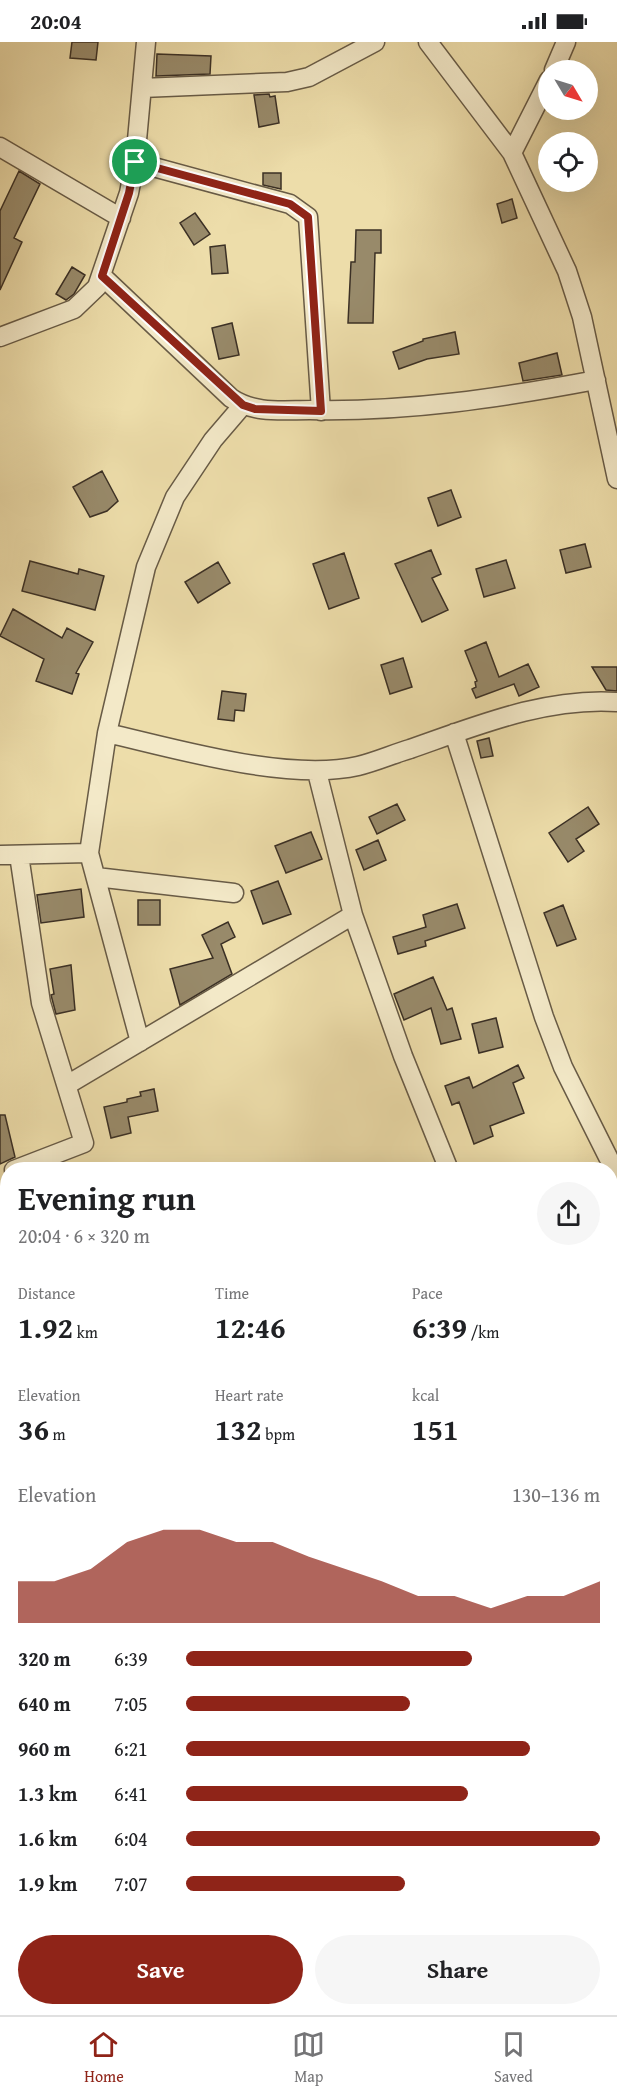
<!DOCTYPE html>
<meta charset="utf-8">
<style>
body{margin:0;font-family:"Gentium Book Plus",serif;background:#f6f6f6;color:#202124;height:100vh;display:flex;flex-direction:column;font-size:22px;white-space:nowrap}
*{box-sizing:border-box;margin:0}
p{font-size:20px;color:#757577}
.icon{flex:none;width:33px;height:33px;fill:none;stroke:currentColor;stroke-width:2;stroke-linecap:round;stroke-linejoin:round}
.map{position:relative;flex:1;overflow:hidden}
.side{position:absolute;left:0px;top:1120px;width:618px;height:854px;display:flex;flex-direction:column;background:#fff;border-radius:24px 24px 0 0;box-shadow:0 6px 24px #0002}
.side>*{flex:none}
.needle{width:39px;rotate:128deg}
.buttons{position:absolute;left:538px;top:18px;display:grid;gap:12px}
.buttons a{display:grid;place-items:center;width:60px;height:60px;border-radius:50%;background:#fff;box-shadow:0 6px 24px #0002;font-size:30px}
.pin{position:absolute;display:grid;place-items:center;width:51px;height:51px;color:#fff;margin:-26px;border:3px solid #fff;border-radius:50%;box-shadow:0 2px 6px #0007}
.round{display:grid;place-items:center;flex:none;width:63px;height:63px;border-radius:32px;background:#f6f6f6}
.headline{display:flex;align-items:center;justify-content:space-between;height:102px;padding:0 18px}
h1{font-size:33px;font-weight:700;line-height:45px}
.metrics{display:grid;grid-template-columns:repeat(3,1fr);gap:9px;height:102px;padding:6px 18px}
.metrics div{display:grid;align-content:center}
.metrics b{font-size:30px;font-weight:700}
.metrics small{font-size:16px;font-weight:400}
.metrics p{font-size:16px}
.chart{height:168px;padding:12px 18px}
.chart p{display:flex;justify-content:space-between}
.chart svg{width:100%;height:108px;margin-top:6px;fill:#8f2418;opacity:.7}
.primary-button{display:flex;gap:12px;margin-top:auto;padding:12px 18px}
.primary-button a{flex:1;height:69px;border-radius:36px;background:#8f2418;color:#fff;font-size:24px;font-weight:700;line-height:69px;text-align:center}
.primary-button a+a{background:#f6f6f6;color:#202124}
ul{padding:0 18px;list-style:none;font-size:20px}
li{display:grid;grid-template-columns:96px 72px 1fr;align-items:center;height:45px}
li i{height:15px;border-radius:8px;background:#8f2418}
.status{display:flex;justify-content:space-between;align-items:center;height:42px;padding:0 30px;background:#fff;direction:ltr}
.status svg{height:16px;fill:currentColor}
.dock{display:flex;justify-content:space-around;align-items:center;height:84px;border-top:2px solid #e0e0e0;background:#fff;font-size:16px;color:#757577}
.dock a{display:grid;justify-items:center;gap:3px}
.dock .on{color:#8f2418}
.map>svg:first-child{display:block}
.building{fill:#988a6a;stroke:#3b3025;stroke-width:1.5}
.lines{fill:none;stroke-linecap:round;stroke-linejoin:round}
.minor-casing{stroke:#685b46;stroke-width:21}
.minor{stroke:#f3e9c8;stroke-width:18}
.route-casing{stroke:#fff;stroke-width:12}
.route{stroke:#8f2418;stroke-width:8}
</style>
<div class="status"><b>20:04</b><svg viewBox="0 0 49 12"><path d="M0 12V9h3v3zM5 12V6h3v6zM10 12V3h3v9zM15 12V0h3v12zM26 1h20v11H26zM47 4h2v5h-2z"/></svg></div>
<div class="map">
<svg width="617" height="1973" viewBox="0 0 617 1973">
<rect width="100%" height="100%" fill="#edddaa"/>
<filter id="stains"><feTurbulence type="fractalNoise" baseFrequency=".00333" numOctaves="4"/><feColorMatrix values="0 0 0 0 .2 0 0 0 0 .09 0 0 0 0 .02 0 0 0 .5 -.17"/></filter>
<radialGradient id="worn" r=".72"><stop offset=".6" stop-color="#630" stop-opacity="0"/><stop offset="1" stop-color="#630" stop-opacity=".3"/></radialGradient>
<path class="building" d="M72,0H98L96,18L70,16Z
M157,12L211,14L210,32L156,34Z
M269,52L270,55L275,54L279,81L259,85L254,53Z
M19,129L40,142L14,196L22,200L0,248V169Z
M263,131H281V147L263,143Z
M512,157L517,176L502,181L497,162Z
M195,171L210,192L194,203L180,181Z
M356,188H381V211H375L373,281H348L351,220H355Z
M225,203L228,231L212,232L210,205Z
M72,225L85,233L74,252L66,258L56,252Z
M232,281L239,313L219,317L212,286Z
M455,290L459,312L427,317L399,327L393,310L423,299V297Z
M557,311L562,333L523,339L519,321Z
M102,429L118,459L107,469L90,475L73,445Z
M451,448L461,475L438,484L428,456Z
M585,502L591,525L566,531L560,508Z
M431,508L441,532L432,536L448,568L422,580L395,522Z
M344,511L359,556L329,567L313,522Z
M506,518L515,546L484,555L476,527Z
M30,519L78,532L79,527L104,534L95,568L22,549Z
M218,520L230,541L198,561L185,540Z
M13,567L62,596L67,586L93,600L76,631L79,632L72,652L36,639L44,617L0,594Z
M486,600L499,635L528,622L539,645L519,654L514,642L476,656L472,647L476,645L475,640L477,639L465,609Z
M403,616L412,645L390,652L381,623Z
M592,625H617V649L606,648Z
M222,649L246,652L244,669L235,668L234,679L218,677Z
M489,696L493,714L481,716L477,699Z
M397,762L405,778L377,792L369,775Z
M588,765L599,782L576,797L584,809L568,820L549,791Z
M311,790L322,817L286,831L275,804Z
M378,798L386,818L364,828L356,808Z
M278,839L291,872L263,882L251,849Z
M81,847L84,875L41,881L37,853Z
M138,858H160V883H138Z
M457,862L465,886L425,899L426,904L398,912L393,895L426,885L423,873Z
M563,863L576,897L557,904L544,871Z
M228,880L235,895L221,902L232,932L180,963L170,927L213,916L202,893Z
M71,923L75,968L56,972L51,953L54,952L50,927Z
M433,935L447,968L452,966L461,997L441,1002L431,966L404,978L394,952Z
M496,976L503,1005L479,1011L472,982Z
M518,1023L524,1036L513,1041L524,1071L490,1084L493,1094L474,1102L459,1060L452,1063L445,1044L469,1035L473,1046Z
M154,1047L158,1069L128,1075L131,1091L111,1096L104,1065L127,1060V1057L141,1054L140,1050Z
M0,1073H5L15,1115L0,1122Z"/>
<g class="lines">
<defs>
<path id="minor" d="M428,0L512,111L567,229L582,275L617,437
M554,28L566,0
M142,46L287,40L309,35L375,0
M0,105L121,176
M512,111L549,38
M135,120L290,162L308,175L321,369
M102,234L231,356C255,372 282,368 310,368C407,370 501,356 596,338
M0,295L74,267L97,245L129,151L135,120L146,0
M107,691C177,707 288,740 358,724C375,720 393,712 410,707C476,684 546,655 617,660
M454,691L544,975L563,1025L617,1133
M317,730L353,873L403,1014L449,1128
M0,813L89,811
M96,835L234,851
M140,1000L89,811L107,691L146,525L175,455L213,398L243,363
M67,1043L353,873
M14,1128L84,1101L41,961L19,813
M610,1177L617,1170
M0,1555L8,1554
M610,1905L617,1919
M311,1966L314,1973"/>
</defs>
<use href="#minor" class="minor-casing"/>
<use href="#minor" class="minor"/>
</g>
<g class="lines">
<defs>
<path id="route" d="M135,120L290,162L308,175L321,369L255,367L243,363L102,234L129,151Z"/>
</defs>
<use href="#route" class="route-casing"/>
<use href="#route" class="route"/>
</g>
<rect width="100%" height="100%" filter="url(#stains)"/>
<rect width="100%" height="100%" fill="url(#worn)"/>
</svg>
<div class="buttons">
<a><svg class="needle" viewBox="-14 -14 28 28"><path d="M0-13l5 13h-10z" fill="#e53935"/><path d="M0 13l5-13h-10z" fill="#757577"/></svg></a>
<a><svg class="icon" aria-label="locate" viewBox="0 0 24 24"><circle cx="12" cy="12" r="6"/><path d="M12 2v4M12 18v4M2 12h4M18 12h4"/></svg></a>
</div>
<div class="pin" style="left:135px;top:120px;background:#1e9e55"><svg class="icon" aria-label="arrive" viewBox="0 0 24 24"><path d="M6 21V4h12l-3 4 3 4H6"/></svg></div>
<section class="side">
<div class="headline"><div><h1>Evening run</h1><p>20:04 · 6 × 320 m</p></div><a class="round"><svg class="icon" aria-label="share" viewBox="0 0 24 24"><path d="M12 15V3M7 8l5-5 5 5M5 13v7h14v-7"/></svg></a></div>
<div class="metrics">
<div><p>Distance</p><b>1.92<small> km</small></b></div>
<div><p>Time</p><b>12:46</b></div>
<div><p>Pace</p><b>6:39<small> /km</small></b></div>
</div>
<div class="metrics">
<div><p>Elevation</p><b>36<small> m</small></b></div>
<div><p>Heart rate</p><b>132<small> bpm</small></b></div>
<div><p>kcal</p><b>151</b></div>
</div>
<div class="chart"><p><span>Elevation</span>130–136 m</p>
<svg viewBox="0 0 160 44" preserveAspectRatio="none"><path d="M0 44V27L10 27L20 22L30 11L40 6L50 6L60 11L70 11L80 17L90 22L100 27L110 33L120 33L130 38L140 33L150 33L160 27V44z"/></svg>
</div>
<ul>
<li><b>320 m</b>6:39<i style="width:69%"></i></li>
<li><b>640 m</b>7:05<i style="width:54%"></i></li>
<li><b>960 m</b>6:21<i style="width:83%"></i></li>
<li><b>1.3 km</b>6:41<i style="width:68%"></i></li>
<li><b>1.6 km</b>6:04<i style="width:100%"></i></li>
<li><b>1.9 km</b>7:07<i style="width:53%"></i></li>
</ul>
<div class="primary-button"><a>Save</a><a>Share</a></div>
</section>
</div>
<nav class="dock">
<a class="on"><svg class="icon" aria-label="home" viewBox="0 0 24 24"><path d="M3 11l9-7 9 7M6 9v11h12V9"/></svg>Home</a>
<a><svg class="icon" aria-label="map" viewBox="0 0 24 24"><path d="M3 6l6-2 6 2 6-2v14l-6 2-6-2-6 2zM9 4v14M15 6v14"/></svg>Map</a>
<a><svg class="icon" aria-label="saved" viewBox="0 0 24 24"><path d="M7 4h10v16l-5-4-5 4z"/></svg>Saved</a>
</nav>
